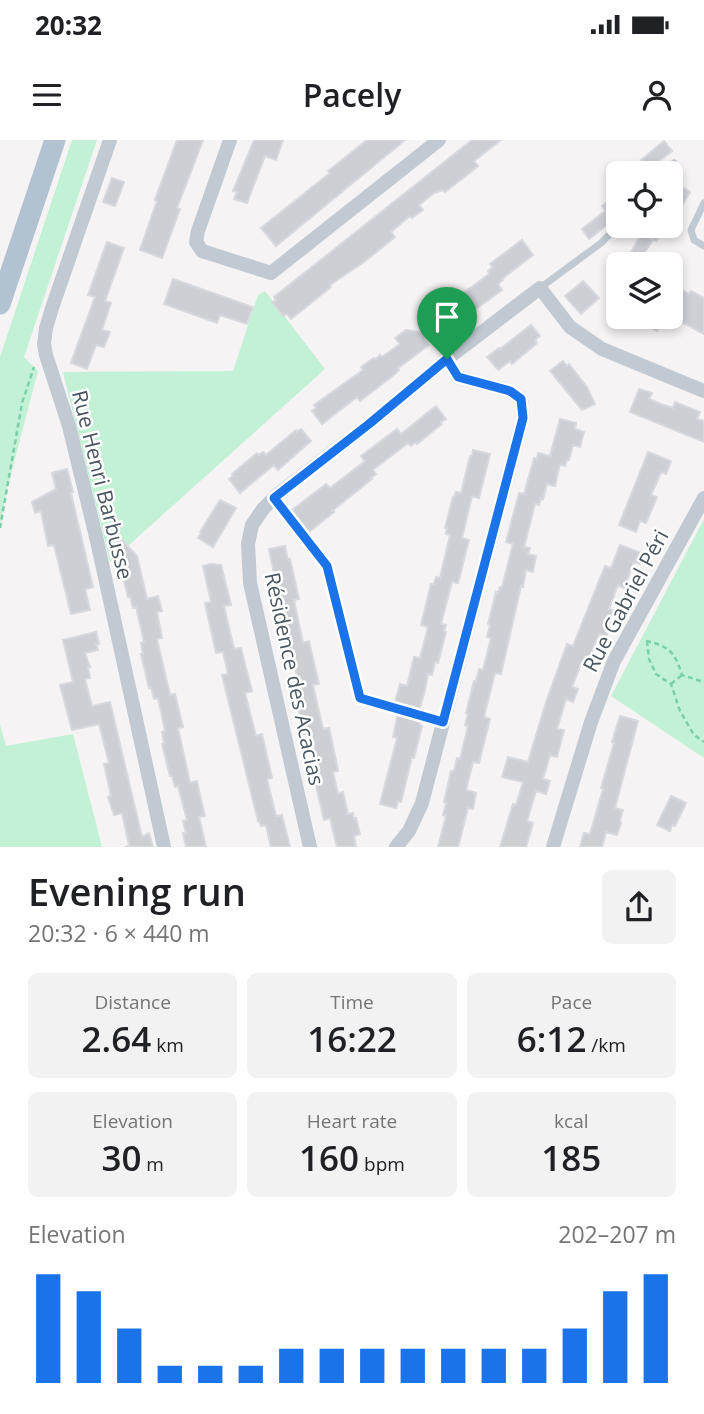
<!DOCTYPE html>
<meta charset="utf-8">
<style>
body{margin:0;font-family:"Open Sans",sans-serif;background:#f2f2f2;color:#202124;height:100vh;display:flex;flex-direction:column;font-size:26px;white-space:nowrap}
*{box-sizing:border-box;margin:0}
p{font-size:23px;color:#757577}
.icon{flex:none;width:38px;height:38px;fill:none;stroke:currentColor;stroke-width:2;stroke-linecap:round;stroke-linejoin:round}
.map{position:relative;height:707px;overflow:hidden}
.details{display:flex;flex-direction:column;background:#fff;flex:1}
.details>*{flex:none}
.controls{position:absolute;left:606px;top:21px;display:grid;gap:14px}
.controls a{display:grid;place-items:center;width:77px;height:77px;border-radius:10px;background:#fff;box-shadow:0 4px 10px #0003;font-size:35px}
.pin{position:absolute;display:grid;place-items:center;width:60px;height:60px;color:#fff;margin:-72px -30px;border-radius:50% 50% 50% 0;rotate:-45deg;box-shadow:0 0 7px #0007}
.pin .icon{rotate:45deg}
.round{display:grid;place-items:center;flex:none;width:74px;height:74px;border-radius:10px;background:#f2f2f2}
.headline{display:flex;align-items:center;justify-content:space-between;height:119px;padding:0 28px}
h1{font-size:38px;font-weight:600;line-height:52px}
.figures{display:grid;grid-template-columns:repeat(3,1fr);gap:10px;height:119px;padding:7px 28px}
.figures div{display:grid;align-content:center;border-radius:10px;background:#f2f2f2;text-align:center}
.figures b{font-size:35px;font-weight:600}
.figures small{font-size:19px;font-weight:400}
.figures p{font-size:19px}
.chart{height:196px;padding:14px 28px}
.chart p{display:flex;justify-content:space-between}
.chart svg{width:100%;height:126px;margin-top:7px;stroke:#1a73e8;stroke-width:6}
.status{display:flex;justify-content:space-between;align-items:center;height:49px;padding:0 35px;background:#fff;direction:ltr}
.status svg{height:19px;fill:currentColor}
header{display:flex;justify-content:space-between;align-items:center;height:91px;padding:0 28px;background:#fff;font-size:32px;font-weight:600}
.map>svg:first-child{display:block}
.green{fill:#c3f1d5}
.building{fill:#cdcfd5;stroke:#d7d9de;stroke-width:2}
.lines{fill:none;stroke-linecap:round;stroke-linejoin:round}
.path{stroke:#7ad0a6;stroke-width:2.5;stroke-dasharray:5 3.5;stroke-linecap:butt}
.service{stroke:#c1cad2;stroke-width:7}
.minor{stroke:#c1cad2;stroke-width:14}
.primary{stroke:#b3c2d1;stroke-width:21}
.route-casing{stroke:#fff;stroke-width:14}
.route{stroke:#1a73e8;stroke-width:9}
.labels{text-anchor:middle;stroke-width:5;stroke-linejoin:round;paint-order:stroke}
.street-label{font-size:21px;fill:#4a5661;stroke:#fff}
</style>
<div class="status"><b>20:32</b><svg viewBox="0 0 49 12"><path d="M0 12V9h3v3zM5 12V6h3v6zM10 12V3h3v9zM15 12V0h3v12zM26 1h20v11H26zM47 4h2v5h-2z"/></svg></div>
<header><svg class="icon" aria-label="menu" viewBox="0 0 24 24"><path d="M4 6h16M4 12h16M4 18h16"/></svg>Pacely<svg class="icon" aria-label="person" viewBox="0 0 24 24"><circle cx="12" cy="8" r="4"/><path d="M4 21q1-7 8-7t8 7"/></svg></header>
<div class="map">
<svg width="704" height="707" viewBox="0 0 704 707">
<rect width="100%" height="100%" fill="#f5f3f3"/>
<path class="green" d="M72,0H97L24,217L38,231L6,353L0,388V217Z
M265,151L325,229L110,422L63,232L233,231L258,155Z
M704,379V618L611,556Z
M0,584L6,606L73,594L102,707H0Z"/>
<path class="building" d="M177,0H203L177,68L180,69L162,118L140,110L157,61L155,60Z
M254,0H283L276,20L265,16L247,63L234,59L237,52L233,51Z
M367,0H405L276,106L261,88L330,33L328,31Z
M472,0H501L474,21L478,26L467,35L445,52L443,50L434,53L419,65L423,70L412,78L410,76L391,92L395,97L364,122L330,145L331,147L291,179L287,174L283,176L272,162L276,160L274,157Z
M664,1L672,11L649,29L641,20Z
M112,38L124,42L115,66L103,62Z
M679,48H684L690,52L670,86V63Z
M618,53V68L609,75L602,66Z
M605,71L613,80L589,99L582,89Z
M652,86H665L656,101L646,95Z
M642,93L653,100L637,124H624Z
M522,100L533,115L502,139L503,140L498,144L502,150L465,177L461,172L456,177L454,175L430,193L418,178L443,160L445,163L451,158L453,161L489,134L488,131L493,127L490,124Z
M107,102L124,108L105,161L111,163L102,190L110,192L104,207L96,205L87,229L71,223L95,157L88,155Z
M173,139L253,167L247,184L220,175L217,183L164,164Z
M583,141L599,158L581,174L565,156Z
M679,148L689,154L691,151L704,158V194L670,176V150L676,153Z
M630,177H664L657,191Z
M531,185L540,196L535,200L537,203L512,224L510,221L498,230L487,217L499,208L500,209Z
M406,190L433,194L425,199L429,205L398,228L399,230L395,234L360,261L357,257L322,284L312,271L316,268L314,265L363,230L361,227L374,218L376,219L380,215L382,217L400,204L395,198Z
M563,221L567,226L569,224L587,247L595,264L582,270L550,231Z
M639,249L652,253L649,259L661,264L673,268L675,262L700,272L697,279L704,281V302L630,272Z
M436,266L446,279L441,282L442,284L417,304L416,302L411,306L408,303L373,330L376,334L371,338L372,339L332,371L334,372L309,392L292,370L326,344L330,348L365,321L361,316L397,289L401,294Z
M560,279L576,283L575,289L584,292L580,307L573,305L569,320H567L565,326L560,324L555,346L547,344L543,359L541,358L539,365L535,364L524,407L530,408L528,414L536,416L533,432L526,430L523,447L521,446L501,534L495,533L484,577L490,579L479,623L473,622L466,650L476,653L473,669L468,668L458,707H438L446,676L443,675L446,663L444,662L451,631H454L457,618L460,619L468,586L465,585L468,574L466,573L474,541H476L479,529L483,530L491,498L487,497L490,485L488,484L496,452L498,453L500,447H502L513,404L506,402L519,353L524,354L534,318L537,319L538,313L550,316Z
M301,289L311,301L278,330L274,325L240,353L229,339L233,336L232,334L257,313L259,315L263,312L266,315L296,290L297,292Z
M473,310L490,314L479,358L472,356L462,398L469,400L458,443L452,442L441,484L446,485L444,491L446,492L438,523L435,522L432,535L428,534L425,550L417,578L422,579L420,585L422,586L414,618L412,617L401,662L398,661L396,668L380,664L397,598L393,597L399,568L394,566L400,544L407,546L414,517L420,518L428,487L421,485L431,444H434L436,437L440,438L450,395L446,394L447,388H445L453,357H454L456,352L461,353L470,316H472Z
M648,312L671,321L666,334L661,332L656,344L651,355L657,357L646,383L640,381L636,392L619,385Z
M67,329L73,352L71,353L93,447L85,449L90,470L71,474L54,405L48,406L41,371L35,373L32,362L56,349L52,333Z
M220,360L236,368L213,407L198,398L201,393L200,392Z
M115,392L137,416L147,459L158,456L162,471L157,472L162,498L157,499L170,555L175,554L183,587L178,588L190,643L197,641L201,660L205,676L199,677L206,707H186L183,693H186L183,681L187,680L178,646L175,647L172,636H170L162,604L164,603L162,592L165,591L158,558L154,559L151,547L149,548L141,514H143L141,503L144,502L136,467L133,468L130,456L128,457L120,425L122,424Z
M620,405L644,414L640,424L634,422L624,448L618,445L609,469L616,471L606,497L599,494L586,527L581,524L572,547L578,549L573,562L566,559L557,589L564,590L557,617L550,615L543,639L550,641L546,654L536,651L527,681L533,683L526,707H500L513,664L516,665L523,642L502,637L508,617L528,622L546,562L567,504L573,506L605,426L611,428Z
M285,406L288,420L290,419L299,459L294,460L303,503L309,501L319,544L313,545L323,589L329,588L337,625L338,631L333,632L338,654L343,652L348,674L353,673L354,679L356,678L360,694L354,696L356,707H337L330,678L324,680L314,637L320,635L311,592L304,594L292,543L298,541L295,527L290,506L284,507L275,464L280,463L269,409Z
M210,424L221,425L231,465L224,466L234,509L241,508L252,551L245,553L256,596L262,594L272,638L267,639L276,676L282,675L290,707H271L266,685L261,686L259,680L258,681L222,535L228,534L223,512L216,513L205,463L211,462L203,426Z
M96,492L99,504H96L98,510L85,513L90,527H88L90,538L85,539L92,566L110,562L142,697L149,693L153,707H126L129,705L122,673L114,675L108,657L111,656L104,624L109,623L99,584L72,590L60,545L73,542L63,500Z
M620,576L638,581L615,668L623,670L620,680L621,683L617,695L606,692L602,707H580L584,693L590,694L603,649L601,648L614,603L612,602Z
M671,656L686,663L675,686L672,685L670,691L657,685Z"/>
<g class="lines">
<path class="path" d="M282,369L327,426L360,558L429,578
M0,388L22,263L34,227
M646,501C669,506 675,512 682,535L704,542
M647,501L649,519L656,534L671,544L680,571L694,595L704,602
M671,544L682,535"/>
<path class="service" d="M666,33L674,23
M704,63L691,90L694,100L704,106
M540,148L601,103L618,86"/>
<path class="minor" d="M110,0L52,168L46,188L44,204L46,215L69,286L97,401L164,707
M230,0L198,91L196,102L202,111L271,133L439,0
M310,707L250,443L248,404L252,385L263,369L278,354L369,284L447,219L540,148L570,187L602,209L704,251
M396,707L409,691L422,663L523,278L521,259L510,251L458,237L447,219
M553,707L591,582L614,521L704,358"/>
<path class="primary" d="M0,164L55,0"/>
</g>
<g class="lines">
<defs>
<path id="route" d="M447,219L458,237L510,251L521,259L523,278L443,582L360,558L327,426L274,358L369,284Z"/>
</defs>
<use href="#route" class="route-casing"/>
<use href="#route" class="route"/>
</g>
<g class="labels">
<g class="street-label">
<text transform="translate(102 345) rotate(76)" y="7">Rue Henri Barbusse</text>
<text transform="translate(626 461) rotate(-62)" y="7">Rue Gabriel Péri</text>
<text transform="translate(294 539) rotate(78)" y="7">Résidence des Acacias</text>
</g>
</g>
</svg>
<div class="controls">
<a><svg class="icon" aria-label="locate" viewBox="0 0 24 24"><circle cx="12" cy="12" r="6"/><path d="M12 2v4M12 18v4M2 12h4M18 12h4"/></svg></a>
<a><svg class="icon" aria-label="layers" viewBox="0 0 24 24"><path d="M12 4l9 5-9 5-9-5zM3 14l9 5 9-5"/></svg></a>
</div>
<div class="pin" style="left:447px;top:219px;background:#1e9e55"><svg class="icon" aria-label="arrive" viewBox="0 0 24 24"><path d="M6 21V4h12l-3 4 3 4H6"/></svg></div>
</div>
<section class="details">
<div class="headline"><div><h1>Evening run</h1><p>20:32 · 6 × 440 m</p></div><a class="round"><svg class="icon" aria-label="share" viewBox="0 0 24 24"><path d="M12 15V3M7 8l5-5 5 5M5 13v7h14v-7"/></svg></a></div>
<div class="figures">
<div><p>Distance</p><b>2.64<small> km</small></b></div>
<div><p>Time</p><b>16:22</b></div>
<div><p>Pace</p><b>6:12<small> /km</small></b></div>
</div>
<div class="figures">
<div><p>Elevation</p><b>30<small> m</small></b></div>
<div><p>Heart rate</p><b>160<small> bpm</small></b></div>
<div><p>kcal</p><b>185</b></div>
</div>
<div class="chart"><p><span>Elevation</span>202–207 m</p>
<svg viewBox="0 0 160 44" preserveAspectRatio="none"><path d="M5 44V6M15 44V12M25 44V25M35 44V38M45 44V38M55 44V38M65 44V32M75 44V32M85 44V32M95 44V32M105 44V32M115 44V32M125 44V32M135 44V25M145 44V12M155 44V6"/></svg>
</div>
</section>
